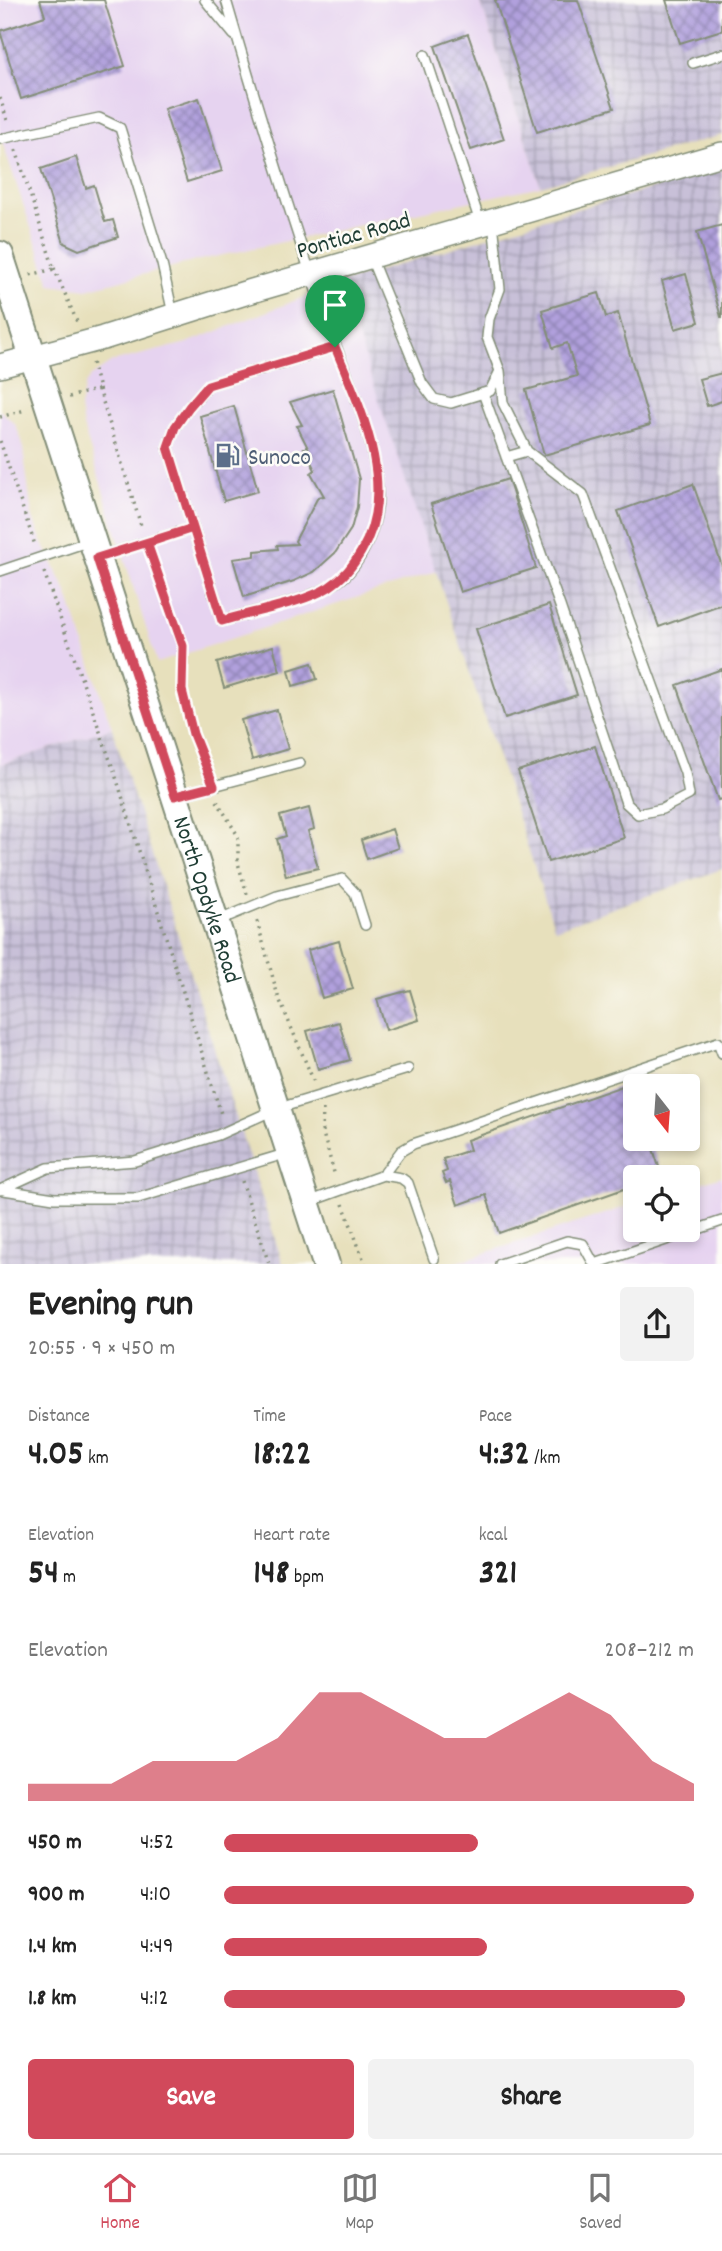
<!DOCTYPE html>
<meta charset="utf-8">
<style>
body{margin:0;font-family:Dekko,sans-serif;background:#f2f2f2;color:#222;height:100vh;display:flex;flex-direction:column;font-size:26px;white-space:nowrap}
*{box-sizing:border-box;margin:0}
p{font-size:23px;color:#767676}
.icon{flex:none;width:38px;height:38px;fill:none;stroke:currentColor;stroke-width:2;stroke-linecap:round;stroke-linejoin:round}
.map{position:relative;height:1264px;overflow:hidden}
.sheet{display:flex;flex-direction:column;background:#fff;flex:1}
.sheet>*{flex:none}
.needle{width:46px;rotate:163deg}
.fabs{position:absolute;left:623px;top:1074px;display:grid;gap:14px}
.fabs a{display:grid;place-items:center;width:77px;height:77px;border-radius:7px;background:#fff;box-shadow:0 4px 10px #0003;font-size:35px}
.pin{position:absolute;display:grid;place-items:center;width:60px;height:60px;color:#fff;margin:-72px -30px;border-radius:50% 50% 50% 0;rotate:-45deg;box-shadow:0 0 7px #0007}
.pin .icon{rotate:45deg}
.round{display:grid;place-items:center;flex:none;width:74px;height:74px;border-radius:7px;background:#f2f2f2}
.headline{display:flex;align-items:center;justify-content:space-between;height:119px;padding:0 28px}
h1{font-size:38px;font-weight:700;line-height:52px}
.stats{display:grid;grid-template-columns:repeat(3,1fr);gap:10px;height:119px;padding:7px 28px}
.stats div{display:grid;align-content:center}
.stats b{font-size:35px;font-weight:700}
.stats small{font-size:19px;font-weight:400}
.stats p{font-size:19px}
.chart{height:196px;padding:14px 28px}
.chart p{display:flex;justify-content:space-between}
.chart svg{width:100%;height:126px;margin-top:7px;fill:#d1495b;opacity:.7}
.primary-button{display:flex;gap:14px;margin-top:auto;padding:14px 28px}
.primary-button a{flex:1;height:80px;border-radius:7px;background:#d1495b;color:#fff;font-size:28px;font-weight:700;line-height:80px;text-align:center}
.primary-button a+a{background:#f2f2f2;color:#222}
ul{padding:0 28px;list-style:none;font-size:23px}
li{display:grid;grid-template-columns:112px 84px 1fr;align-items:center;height:52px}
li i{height:18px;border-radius:9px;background:#d1495b}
.dock{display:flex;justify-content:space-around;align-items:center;height:98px;border-top:2px solid #e0e0e0;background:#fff;font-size:19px;color:#767676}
.dock a{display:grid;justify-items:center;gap:4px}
.dock .selected{color:#d1495b}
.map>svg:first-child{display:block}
.built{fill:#e6d3f0}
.industrial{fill:url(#industrial-grid)}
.building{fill:url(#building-cross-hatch)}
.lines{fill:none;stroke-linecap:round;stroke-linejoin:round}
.service-casing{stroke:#838e78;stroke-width:12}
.tertiary-casing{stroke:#838e78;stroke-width:26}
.secondary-casing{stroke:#838e78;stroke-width:30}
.path{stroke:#838e78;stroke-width:3.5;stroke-dasharray:2 5;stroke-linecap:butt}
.service{stroke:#fff;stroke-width:9}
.tertiary{stroke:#fff;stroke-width:23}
.secondary{stroke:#fff;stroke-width:26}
.route-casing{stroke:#fff;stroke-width:14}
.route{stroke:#d1495b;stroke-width:9}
.labels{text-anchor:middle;stroke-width:5;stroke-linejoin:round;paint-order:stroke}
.street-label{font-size:24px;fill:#1f3d34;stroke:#fdfcf7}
.service-label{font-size:24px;fill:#4e5e75;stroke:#fdfcf7;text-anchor:start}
</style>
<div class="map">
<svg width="722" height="1264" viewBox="0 0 722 1264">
<defs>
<pattern id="industrial-grid" width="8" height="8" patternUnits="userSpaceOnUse" patternTransform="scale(1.75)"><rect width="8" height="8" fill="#c8c0d8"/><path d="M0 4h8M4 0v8" fill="none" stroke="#a29db0"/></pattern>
<pattern id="building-cross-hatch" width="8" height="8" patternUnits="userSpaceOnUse" patternTransform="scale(1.75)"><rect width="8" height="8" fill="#b1a0dd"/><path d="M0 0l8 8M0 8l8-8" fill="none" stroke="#8f84b4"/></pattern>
</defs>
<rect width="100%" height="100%" fill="#fdfcf7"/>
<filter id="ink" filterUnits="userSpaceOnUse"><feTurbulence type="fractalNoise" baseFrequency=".0143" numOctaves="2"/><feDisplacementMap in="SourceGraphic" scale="14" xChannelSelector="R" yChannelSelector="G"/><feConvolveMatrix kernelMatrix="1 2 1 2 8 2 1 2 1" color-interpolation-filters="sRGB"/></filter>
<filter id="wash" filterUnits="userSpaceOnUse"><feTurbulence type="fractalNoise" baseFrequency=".00686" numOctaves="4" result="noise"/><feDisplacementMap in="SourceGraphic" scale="28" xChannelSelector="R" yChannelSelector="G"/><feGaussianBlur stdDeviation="1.57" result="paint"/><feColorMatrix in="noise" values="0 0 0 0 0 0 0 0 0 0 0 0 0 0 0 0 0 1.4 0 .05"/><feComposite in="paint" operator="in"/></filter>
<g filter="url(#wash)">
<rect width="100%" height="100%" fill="#e7e0bc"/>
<path class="built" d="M0,0H480L541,186L195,261L87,289L50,284L0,135Z
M340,283L438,571L157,663L83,426L80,408L85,385L90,377L112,362L187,343Z
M0,410L15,424L22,441L32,516L42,542L67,592L112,728L0,765Z
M722,1176V1264H452L635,1204V1230H688V1187Z"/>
<path class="industrial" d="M480,0H722V135L541,186Z
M722,169V869L555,929L340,283L577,209Z
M112,728L283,1264H0V765Z"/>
<g id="blocks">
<path class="building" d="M40,0H104L125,66L21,99L0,31L45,16Z
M495,0H578L614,108L537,132Z
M666,0H722V30L680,43Z
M468,34L504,139L471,150L435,46Z
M199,98L222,171L187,182L164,109Z
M76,157L86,188L94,185L105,222L113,220L118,237L79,250L64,243L41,169Z
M722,225V317H721L697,232Z
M686,274L699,322L675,329L662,281Z
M599,293L606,317L618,313L650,425L544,455L526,390L577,376L567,343L553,348L542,310Z
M722,373V401L707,406L699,379Z
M333,389L359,479L357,507L351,529L335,553L314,572L294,581L244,597L233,559L255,556V551L278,549L277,545L297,544L295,541L318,497L324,496L311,473L315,470L304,448H308L297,426L302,425L290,402Z
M234,406L258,491L224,501L200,416Z
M508,479L536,568L460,592L431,504Z
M693,484L722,566V604L659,627L618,511Z
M549,605L577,695L505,718L476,629Z
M273,646L280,671L224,688L217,663Z
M312,663L317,679L293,686L289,670Z
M722,669V799L718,800L677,685Z
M277,710L288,749L252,760L241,720Z
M595,746L624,838L548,862L518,771Z
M309,808L314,829L308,831L318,868L286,876L277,839L286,836L280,816Z
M392,829L398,848L367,859L361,840Z
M339,941L353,989L322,998L308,950Z
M410,990L419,1020L386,1030L377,999Z
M339,1022L350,1060L318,1069L307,1031Z
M654,1075L658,1087H635V1139H672L652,1146L662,1176L635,1178V1185L499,1233L486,1195L458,1205L450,1181L446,1183L442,1173L447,1171L443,1159L470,1150L467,1140Z"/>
</g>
</g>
<g filter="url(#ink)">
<use href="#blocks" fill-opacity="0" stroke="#838e78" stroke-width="2"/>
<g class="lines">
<defs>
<path id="service" d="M205,0L234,35
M425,55L480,222
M693,63L722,54
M0,139L99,118L120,128L162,264L173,314
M370,256L422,383L434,399L451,403L490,391L500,371L487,337L489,319L500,289L493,222
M483,393L560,606L626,803L638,814L662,809L689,795L685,773L583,494L527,451L503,403L500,371
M506,457L527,451
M193,528L222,621C256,610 325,599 349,572C366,553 378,521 378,495C376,430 342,369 322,308C287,206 256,103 226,0
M99,557L193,528L168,447L175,427L189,407L208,385L335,347
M0,571L90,541
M176,796L300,763
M217,921L277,896L342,879L355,893L365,925
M383,1175L401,1178L408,1183L434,1259
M0,1190L48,1168L135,1161L218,1135L276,1109L408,1069
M4,1190L54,1198H138L288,1153
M308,1202L383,1175L401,1151L413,1144L718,1042L722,1053
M500,1264L567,1241L583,1244L594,1264
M595,1264L722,1221"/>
<path id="tertiary" d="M0,366L103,338L245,293L722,154"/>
<g id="secondary">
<path id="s1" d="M0,255L326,1264"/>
</g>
</defs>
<use href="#service" class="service-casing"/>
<use href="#tertiary" class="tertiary-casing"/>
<use href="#secondary" class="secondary-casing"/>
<path class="path" d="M0,98L8,123
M16,150L54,269L30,275
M54,268L77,322
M99,389L142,529
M69,397L99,389L92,362
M0,417L25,410
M0,441L35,545
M152,556L183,646L182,689L193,734L209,773
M44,572L117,780L222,1117
M217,801L238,836V863L247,894
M257,921L278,996L314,1082
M323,1109L322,1130L335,1176
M242,1181L269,1264
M343,1204L365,1264"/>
<use href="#service" class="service"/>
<use href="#tertiary" class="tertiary"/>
<use href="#secondary" class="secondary"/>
</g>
</g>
<g class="lines" filter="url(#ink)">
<defs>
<path id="route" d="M335,347L208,385L189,407L175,427L168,447L193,528L97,558L175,796L214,786L193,734L182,690L183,646L147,543L193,528L222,621C251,612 304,603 329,587C344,577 352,567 361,552C399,488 361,409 335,347"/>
</defs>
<use href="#route" class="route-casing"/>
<use href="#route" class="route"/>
</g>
<defs>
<symbol id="fuel-bare" viewBox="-9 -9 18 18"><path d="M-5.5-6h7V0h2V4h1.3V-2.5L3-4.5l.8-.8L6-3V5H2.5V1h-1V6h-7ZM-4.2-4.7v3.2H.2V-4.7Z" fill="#5c6f8a" stroke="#fdfcf7" stroke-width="2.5" paint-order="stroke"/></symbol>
</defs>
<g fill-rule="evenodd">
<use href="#fuel-bare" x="210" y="438" width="35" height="35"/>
</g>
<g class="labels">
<g class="street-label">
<text transform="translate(353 234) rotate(-16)" y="8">Pontiac Road</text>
<text dy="8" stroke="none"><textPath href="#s1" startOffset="677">North Opdyke Road</textPath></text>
</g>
<g class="service-label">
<text x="248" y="464">Sunoco</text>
</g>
</g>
</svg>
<div class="fabs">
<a><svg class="needle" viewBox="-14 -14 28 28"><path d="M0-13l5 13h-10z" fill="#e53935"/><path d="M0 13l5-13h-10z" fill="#767676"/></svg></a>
<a><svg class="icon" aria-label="locate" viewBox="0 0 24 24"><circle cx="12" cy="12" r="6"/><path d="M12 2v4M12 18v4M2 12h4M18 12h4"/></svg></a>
</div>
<div class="pin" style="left:335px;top:347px;background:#1e9e55"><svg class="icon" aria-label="arrive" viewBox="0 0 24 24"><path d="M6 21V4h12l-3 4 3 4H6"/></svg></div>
</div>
<section class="sheet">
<div class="headline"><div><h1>Evening run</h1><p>20:55 · 9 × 450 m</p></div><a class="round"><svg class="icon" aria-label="share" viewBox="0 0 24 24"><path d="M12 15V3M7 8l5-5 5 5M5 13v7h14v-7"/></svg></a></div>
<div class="stats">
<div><p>Distance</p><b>4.05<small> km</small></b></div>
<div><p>Time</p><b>18:22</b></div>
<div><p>Pace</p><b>4:32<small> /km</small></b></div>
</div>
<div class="stats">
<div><p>Elevation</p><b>54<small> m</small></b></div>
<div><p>Heart rate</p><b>148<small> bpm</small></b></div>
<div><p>kcal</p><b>321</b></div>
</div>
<div class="chart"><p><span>Elevation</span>208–212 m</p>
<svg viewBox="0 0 160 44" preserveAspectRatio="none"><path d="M0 44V38L10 38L20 38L30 30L40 30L50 30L60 22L70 6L80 6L90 14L100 22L110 22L120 14L130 6L140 14L150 30L160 38V44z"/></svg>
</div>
<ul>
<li><b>450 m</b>4:52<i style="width:54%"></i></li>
<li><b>900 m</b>4:10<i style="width:100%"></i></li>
<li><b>1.4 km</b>4:49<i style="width:56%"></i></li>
<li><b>1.8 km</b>4:12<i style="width:98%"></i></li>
</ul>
<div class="primary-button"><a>Save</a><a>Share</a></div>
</section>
<nav class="dock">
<a class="selected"><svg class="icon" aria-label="home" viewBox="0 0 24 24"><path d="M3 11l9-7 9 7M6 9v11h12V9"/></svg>Home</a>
<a><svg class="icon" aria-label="map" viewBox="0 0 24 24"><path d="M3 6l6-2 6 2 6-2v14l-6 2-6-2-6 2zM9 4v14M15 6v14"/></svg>Map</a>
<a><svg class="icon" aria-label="saved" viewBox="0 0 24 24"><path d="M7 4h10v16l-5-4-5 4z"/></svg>Saved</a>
</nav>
